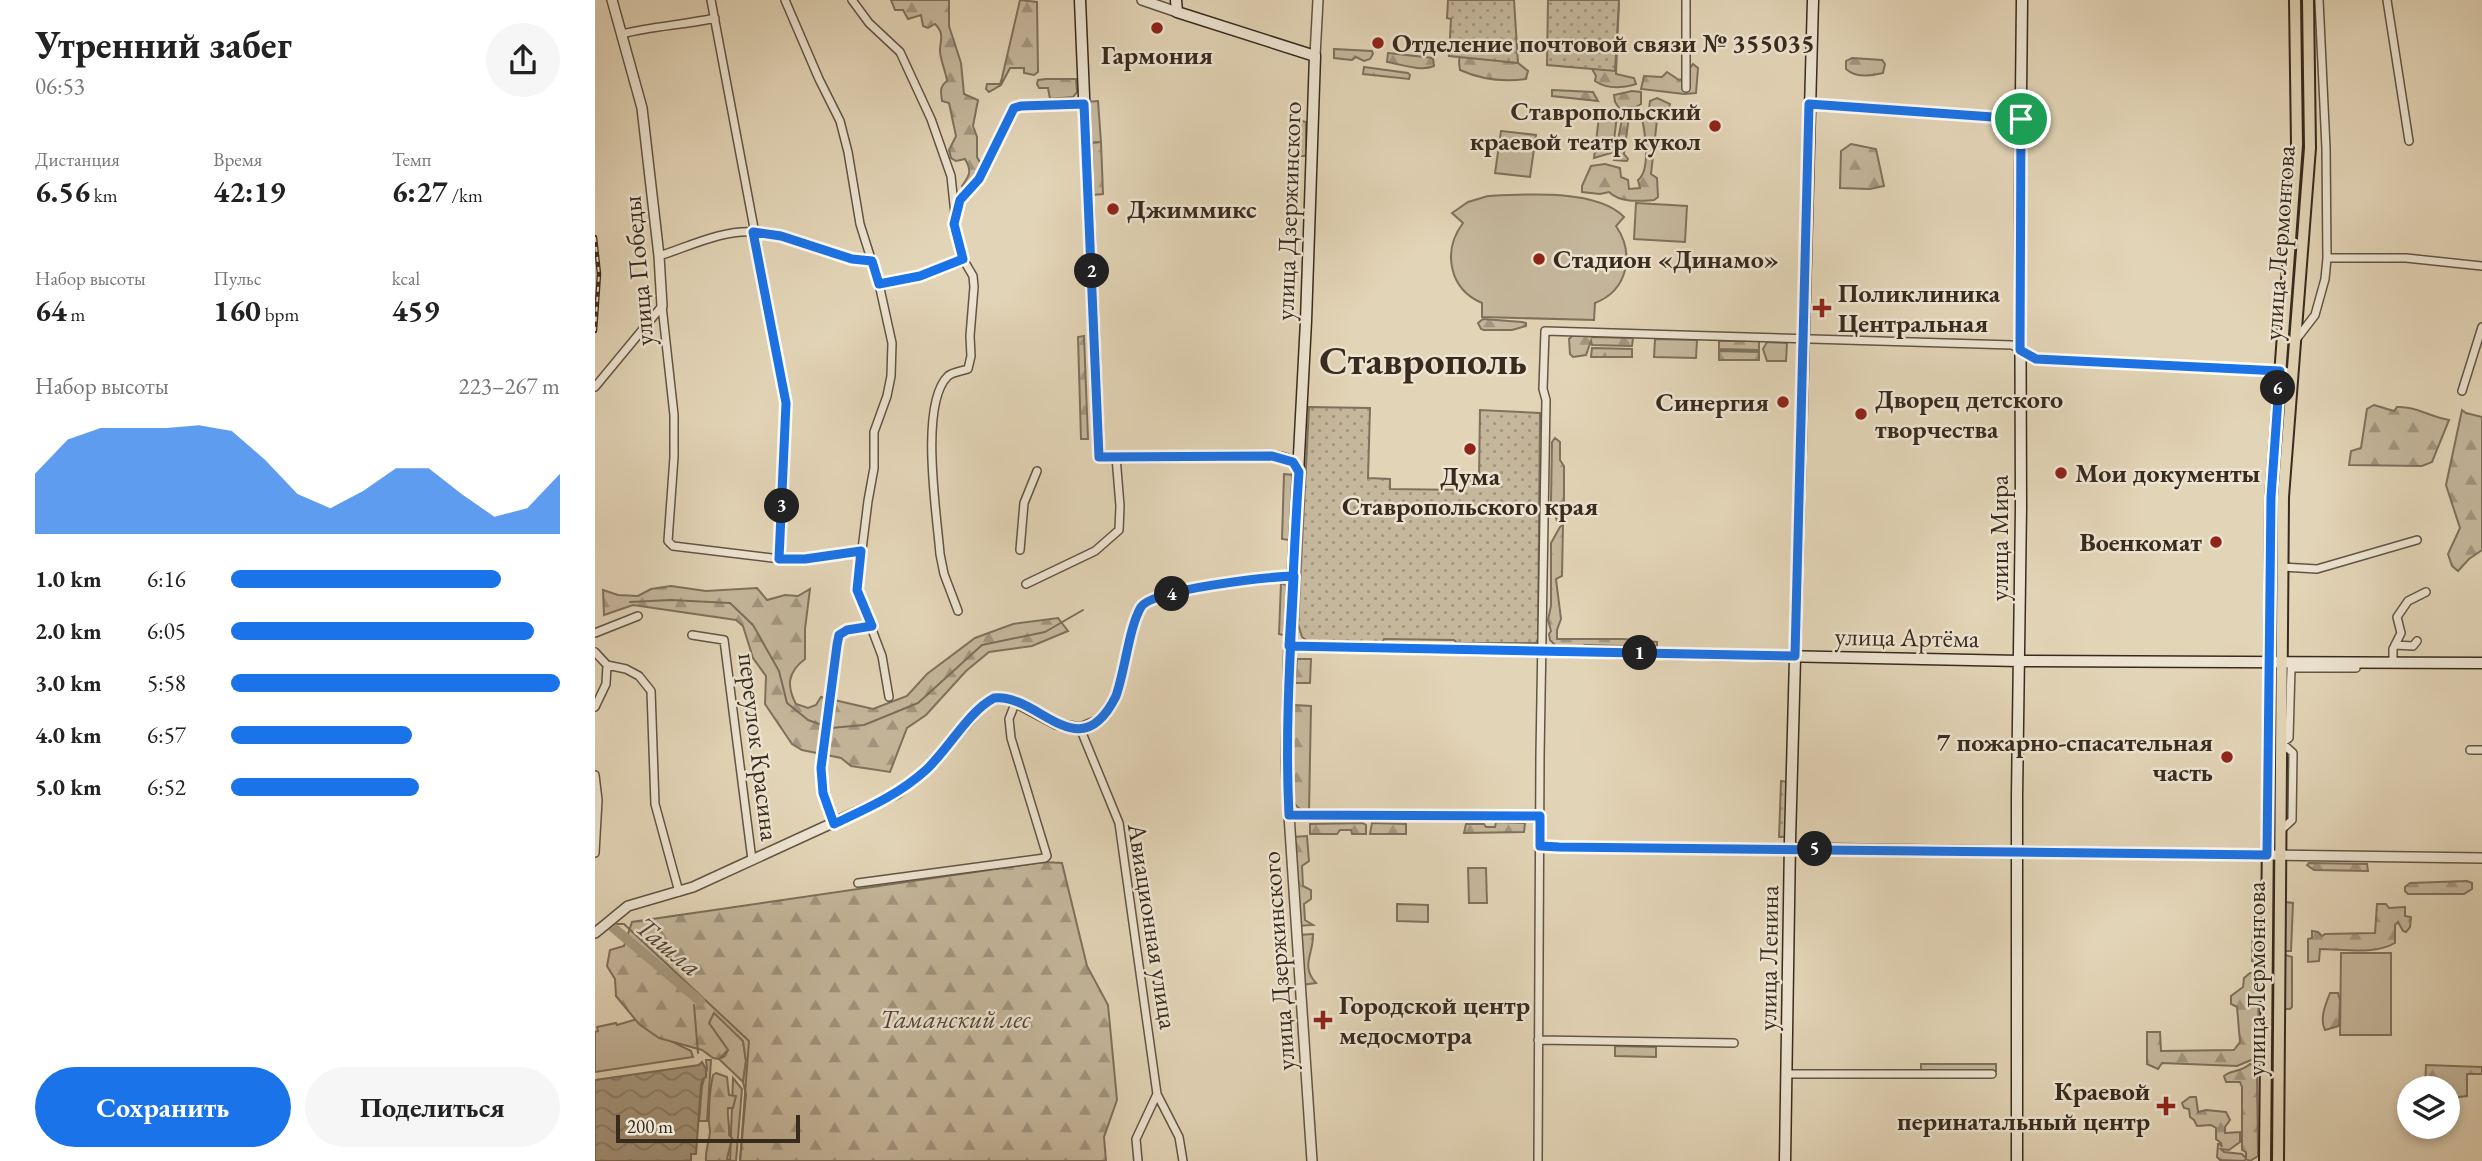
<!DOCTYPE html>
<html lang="ru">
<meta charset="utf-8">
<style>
body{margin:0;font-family:"EB Garamond",serif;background:#f6f6f6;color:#222;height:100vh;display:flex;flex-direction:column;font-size:26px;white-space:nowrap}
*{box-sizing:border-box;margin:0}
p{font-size:23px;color:#767676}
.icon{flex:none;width:38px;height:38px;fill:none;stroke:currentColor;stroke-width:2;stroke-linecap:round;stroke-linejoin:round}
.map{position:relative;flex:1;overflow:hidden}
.panel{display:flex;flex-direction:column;background:#fff;width:595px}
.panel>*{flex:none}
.controls{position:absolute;left:1802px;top:1076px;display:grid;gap:14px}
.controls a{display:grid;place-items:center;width:63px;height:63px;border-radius:50%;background:#fff;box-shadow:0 4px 10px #0003;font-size:35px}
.scale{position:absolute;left:21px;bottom:18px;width:184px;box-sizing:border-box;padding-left:7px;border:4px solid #382b1e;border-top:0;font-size:19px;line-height:24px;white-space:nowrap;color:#382b1e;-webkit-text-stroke:5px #ece3d0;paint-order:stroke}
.pin{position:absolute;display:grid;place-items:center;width:60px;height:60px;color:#fff;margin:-30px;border:4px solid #fff;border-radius:50%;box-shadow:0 2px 7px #0007}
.km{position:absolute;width:35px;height:35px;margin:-18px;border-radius:50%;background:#222;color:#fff;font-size:19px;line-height:35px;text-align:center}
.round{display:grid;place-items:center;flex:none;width:74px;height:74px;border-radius:37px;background:#f6f6f6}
.overview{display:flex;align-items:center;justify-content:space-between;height:119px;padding:0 35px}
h1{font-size:38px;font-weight:700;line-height:52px}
.metrics{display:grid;grid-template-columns:repeat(3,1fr);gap:10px;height:119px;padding:7px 35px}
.metrics div{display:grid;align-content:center}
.metrics b{font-size:30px;font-weight:700}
.metrics small{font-size:19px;font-weight:400}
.metrics p{font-size:19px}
.chart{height:196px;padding:14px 35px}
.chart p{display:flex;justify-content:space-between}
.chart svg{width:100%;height:126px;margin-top:7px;fill:#1a73e8;opacity:.7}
.action{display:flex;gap:14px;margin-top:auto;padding:14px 35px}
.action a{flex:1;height:80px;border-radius:42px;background:#1a73e8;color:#fff;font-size:28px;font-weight:700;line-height:80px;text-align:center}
.action a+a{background:#f6f6f6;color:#222}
ul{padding:0 35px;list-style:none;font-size:23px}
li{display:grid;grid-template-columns:112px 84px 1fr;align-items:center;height:52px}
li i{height:18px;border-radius:9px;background:#1a73e8}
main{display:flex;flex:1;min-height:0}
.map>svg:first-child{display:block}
.green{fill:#c5b79c;stroke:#7e715d;stroke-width:2}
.forest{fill:url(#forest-firs);stroke:#7e715d;stroke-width:2}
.park{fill:url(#park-dots);stroke:#7e715d;stroke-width:2}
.water{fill:url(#water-waves);stroke:#7b6e5a;stroke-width:2}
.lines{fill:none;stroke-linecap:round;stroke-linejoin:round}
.stream{stroke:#7b6e5a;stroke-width:2}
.river{stroke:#a89b82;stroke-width:10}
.minor-casing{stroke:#625544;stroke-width:10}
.tertiary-casing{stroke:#625544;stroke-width:12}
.secondary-casing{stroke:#382b1e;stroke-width:13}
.primary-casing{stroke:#382b1e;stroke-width:14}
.minor{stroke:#ece3d0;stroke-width:7}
.tertiary{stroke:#ece3d0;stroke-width:9}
.secondary{stroke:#ece3d0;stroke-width:10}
.primary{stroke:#e2d4b6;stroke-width:10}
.rail-casing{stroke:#382b1e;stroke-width:4.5}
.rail{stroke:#ece3d0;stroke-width:2;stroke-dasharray:5;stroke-linecap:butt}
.route-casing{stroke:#fff;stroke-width:14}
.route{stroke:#1a73e8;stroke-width:9}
.poi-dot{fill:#8f2418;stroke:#ece3d0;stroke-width:2.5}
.labels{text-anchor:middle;stroke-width:5;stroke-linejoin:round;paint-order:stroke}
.poi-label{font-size:26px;font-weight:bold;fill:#382b1e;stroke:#ece3d0;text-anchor:start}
.street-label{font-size:26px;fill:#382b1e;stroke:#ece3d0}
.park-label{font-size:26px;font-style:italic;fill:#544737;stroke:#ece3d0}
.water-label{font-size:28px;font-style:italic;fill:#544737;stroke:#ece3d0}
.town-label{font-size:40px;font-weight:bold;fill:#382b1e;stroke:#ece3d0}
</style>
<main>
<section class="panel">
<div class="overview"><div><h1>Утренний забег</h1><p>06:53</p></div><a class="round"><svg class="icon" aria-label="share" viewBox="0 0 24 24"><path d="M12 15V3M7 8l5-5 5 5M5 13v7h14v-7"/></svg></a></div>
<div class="metrics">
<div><p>Дистанция</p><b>6.56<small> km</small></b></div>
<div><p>Время</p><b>42:19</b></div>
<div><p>Темп</p><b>6:27<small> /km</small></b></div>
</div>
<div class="metrics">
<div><p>Набор высоты</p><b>64<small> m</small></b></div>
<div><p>Пульс</p><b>160<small> bpm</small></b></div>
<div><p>kcal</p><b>459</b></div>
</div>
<div class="chart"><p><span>Набор высоты</span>223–267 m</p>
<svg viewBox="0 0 160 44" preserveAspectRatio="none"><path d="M0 44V23L10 11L20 7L30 7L40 7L50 6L60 8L70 18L80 30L90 35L100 29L110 21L120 21L130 30L140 38L150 35L160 23V44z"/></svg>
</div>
<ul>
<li><b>1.0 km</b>6:16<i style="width:82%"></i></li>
<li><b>2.0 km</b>6:05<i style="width:92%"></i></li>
<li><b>3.0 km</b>5:58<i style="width:100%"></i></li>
<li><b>4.0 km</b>6:57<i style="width:55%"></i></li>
<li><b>5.0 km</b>6:52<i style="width:57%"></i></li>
</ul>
<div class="action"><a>Сохранить</a><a>Поделиться</a></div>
</section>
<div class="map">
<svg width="1887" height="1161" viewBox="0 0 1887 1161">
<defs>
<pattern id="forest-firs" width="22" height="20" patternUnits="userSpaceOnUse" patternTransform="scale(1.75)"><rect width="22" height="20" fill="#c5b79c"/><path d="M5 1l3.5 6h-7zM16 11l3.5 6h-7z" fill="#a1957f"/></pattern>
<pattern id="park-dots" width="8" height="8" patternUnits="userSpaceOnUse" patternTransform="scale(1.75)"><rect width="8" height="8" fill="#c5b79c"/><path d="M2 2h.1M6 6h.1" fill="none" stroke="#a1957f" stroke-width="1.8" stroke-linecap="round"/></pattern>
<pattern id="water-waves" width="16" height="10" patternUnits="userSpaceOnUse" patternTransform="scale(1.75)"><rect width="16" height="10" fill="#a89b82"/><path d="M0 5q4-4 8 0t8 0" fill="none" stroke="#8a7f6a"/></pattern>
</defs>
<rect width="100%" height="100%" fill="#e2d4b6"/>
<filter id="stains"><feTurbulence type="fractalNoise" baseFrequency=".00286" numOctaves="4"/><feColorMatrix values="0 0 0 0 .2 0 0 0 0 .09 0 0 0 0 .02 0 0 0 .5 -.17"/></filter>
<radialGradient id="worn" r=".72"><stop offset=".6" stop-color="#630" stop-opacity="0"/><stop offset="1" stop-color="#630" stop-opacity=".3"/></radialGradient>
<path class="green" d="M1704,0H1708L1710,148L1694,355H1692L1708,125Z
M503,101L506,142L493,143L490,102Z
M1005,109H1016L1022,115L1018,149L1016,153L999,158Z
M906,131L941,135L935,177L900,173Z
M893,196C931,194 1002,189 1029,217L1021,226C1040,254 1033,290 1000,303L999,320L887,317V303C854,289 847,251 868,223L857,213L873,202Z
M1041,203L1092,206L1090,242L1039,239Z
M1060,339L1102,340L1101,358L1059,357Z
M1172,342L1192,343L1191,361H1172L1168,349Z
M1690,375L1692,376L1684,473L1682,652H1680L1681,497Z
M689,474L698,475L694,540L687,539Z
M686,583L693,586L692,636L684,634Z
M1677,858H1680L1677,1161H1675Z
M873,868H891L892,903H874Z
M802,904L833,905V922L802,921Z
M1746,953H1796V1035H1745Z
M119,1012L148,1041L151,1061L148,1082L124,1059L130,1056L133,1050L114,1023Z
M42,1019L58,1032L96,1051L98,1057L0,1072V1032L3,1031L2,1027L21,1023L22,1025Z
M1020,1046L1061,1047V1057L1020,1056Z
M111,1060H116L112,1121H104L107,1086L112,1069Z
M1326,1064H1401V1071H1326Z
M138,1078L147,1089L141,1161H135Z"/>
<path class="forest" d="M296,0H354V26L366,63L369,94L383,100L378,126L382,137V157L387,166L370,190L367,186C375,175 377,171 370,159L361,161L356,158L354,150L361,136L354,103L347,101C346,92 344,87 352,81C351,72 345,59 345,51C345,40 350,34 340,24L333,28L328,26L326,15L313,19L308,10H300Z
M425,0L442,2L443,72L439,75L429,73V68H415L406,85L394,92L391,89L392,84H405L407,78Z
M1001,0H1024L1021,74L1039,78L1041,84C1028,88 1013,90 1000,81L1001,76L995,65Z
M869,5L906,61L923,63L933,71L931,79C909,82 885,79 865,70L864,63Z
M739,49L777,51L778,54L775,59L769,61L761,57L757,60L739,58Z
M793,53L838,58L839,66C826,72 805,64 792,62Z
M1257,58L1287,60L1290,64L1288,73C1275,76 1261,78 1251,69V61Z
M1098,64L1103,68L1101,93L1089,94L1046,89L1049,76L1067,77L1072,72L1084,80L1087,79Z
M769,67L813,73L815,75L814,79L768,74Z
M451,79H481L482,92L478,97L455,99L453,88H444L442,84L443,80Z
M957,90L998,92L1003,101L957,96Z
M1037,91L1046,92V104L1041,107H1033L1034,116L1029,154L1033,159L1032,161L1019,160L1028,114L1020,102L1019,95Z
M1062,98L1075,104L1073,111H1063L1056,174L1062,178L1063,197L1059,200C1045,201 1025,203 1014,192L1005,194L987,192V186L996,166L1010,164L1025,168L1026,177L1033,180L1034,189L1045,188L1043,180C1056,170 1050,133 1047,118L1054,109L1055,101Z
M703,120L711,122V153L710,156H701Z
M506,142L508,194L498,195L497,143Z
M1256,144L1281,149L1289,186L1275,189L1245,188L1246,151Z
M888,319L927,322L931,323V326L917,330H889L886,329L883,323Z
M979,334L983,336L997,334V337L1038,338L1037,346L997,345L996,341L991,355L978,357L975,354L974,339Z
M489,336L493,439H486L483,337Z
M1124,341H1164V350L1124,349Z
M997,348L1037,349V357H996Z
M1124,351L1164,352V360H1124Z
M1779,405L1799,411L1802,407C1821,406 1835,417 1854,420L1837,462L1827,466L1754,465L1756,451L1766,448L1772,409Z
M1867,410L1871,413L1887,417V550L1874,559L1863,571L1857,566L1853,554L1865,528L1851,485Z
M960,438L965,442V460L969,466V522L962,521L956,502L957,442Z
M968,525L967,576L961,579L966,619L962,630V639H1028L1062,642V647L990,645L982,648L961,646L955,640L954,634L956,631L953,620L956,606V543L965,527Z
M76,586L111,591L162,588L172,600L190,595L203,596L215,589L210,629V659C193,672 191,685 201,704L213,708L221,705L226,697L278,709L312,696L332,674L380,638L418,624L463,618L473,631L437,646L394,652L371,671L331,715L312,728L295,772L256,766L246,758L207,750L197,744L170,704L171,676L158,658L148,626L141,620L38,605L9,615L8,590L23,595L43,596L56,589Z
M702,659H716L715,683H700Z
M699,705L716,706L714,812C709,811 704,810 700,804C692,790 698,725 699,705Z
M901,822L930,823L929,832L869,833L871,824H889L891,827H900Z
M768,823L771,825V834H757L756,830H745L742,834H715V824Z
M777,823L811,824V834H775Z
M712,836L714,861L707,866L708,886L716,890V899L709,904L710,920L718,925L702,926L697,837Z
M448,862L467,863L492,966L513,1005L522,1100L509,1137L511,1161H145L151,1094L148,1082L151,1061L148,1041L119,1013L114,1023L133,1050L124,1059L118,1058L107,1050L64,1038L44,1024L21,996L20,979L12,966L15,950L29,946L37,922Z
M1714,863L1772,864L1773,871L1719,870L1712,865Z
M1872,881L1877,883V889L1869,894H1813L1810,891V887L1815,883Z
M1690,902L1698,903L1696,951H1690L1688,903Z
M1782,904H1791L1794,908L1810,907V916L1816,917L1815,927L1811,932L1808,931L1803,922L1800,925V943C1779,955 1749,949 1725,949L1724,961L1713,962V939L1717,938V931L1723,932L1727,936L1730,934L1780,933Z
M1664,922L1665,961L1664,964H1660L1657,961L1658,923Z
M718,934C719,953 705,966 721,983L706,985L703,935Z
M1690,955L1697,957V1007L1695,1009H1690L1688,1006V957Z
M1655,973H1662L1664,976L1663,1052L1661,1058L1642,1066L1567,1063L1563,1069L1552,1064V1032H1565L1566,1051L1639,1050L1645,1042L1642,1007L1636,1004V996L1648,987L1649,978Z
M1735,993H1743L1745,1000L1744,1026L1730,1030C1724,1019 1731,1003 1735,993Z
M1655,1064L1662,1067L1663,1156L1655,1161L1651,1159L1649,1161L1625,1160L1622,1157L1623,1144H1625L1627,1147L1626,1143L1621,1139V1128L1616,1125L1602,1126L1599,1120L1595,1117L1594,1109L1589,1108L1587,1103L1595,1097H1601L1603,1112L1611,1110L1631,1112L1635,1120L1630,1127V1133L1645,1132V1142L1634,1150L1626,1149L1629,1152L1647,1154L1651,1158V1152L1647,1150V1087L1645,1082H1631L1629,1076C1637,1069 1645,1073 1655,1064Z
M1831,1065L1887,1067V1074H1872V1096L1857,1098V1111L1853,1112V1088H1830Z
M121,1073L132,1077L134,1095L141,1096L138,1108H133C132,1118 135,1125 134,1135L137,1138L132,1159L136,1161H111C110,1150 114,1143 115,1132C115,1127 113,1121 114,1115C114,1101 115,1089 118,1075Z"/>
<path class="park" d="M853,0H919L923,63L854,56L856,19L852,18Z
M953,0H1024L1020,71L952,65Z
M714,407L775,408L773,478L795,479V489L870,490V481L884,480L885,410L945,413L943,639L941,643H862L859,640L789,639L787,643L714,642L707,637L703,624Z
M1186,781L1193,782L1192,837H1184Z"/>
<path class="water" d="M107,1062L111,1069V1077L108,1079L106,1085L101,1154H96V1161H0V1080L104,1065Z"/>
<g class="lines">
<path class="stream" d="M35,602L76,600L135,603L158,625L184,671L192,703L213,720L227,725
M236,728L269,725L323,703L387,645L450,632L488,610
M17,924H29L154,1041L145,1161
M97,995L98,999
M99,1005L103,1053"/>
<path class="river" d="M14,924L105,1001"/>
<defs>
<path id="minor" d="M116,0L192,403L184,559
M190,0L224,79L245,121L253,152L265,224L284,284L297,343L296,376L292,396L279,432V468L273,501L262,590L287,656L294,697
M257,0L274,23L305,52L336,119L356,176L363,243L368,259L378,276L379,287L375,336L376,356L373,369C367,371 358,372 353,376C324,404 342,515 345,554L349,574L363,611
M1792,0L1814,141
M27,34C58,26 89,25 120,18
M1091,88V0
M1214,104L1426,119
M362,213L365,200L385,179L419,108L426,106L489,104
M64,256C93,247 128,229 160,232C200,236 236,258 277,261
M1732,258H1811L1887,266
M284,284L325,277L368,259
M67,306L79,415V457L73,541L78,546L193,560L266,551
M1700,341L1720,315L1730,279L1732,258L1731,148L1724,0
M0,387L67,306
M1867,391L1887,327
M425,550L429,503L442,471
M1688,567L1722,569L1822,540
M431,584L500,551L524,530L525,506L521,457
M0,633L43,616
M97,635L129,640L157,860
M1800,645L1818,646L1822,641
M0,652L12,665L31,669L44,676L56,691L60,804L84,892
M1798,663V649L1806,633L1802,617L1813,601L1831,592
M0,707L11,684L12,665
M485,728L524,823L562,1094L584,1137L588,1161
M1875,750H1887
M0,775L3,800L0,853
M694,815L945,816
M239,824L228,793L226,768L242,645L244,635L252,630L277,626
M1686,830L1697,820L1698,753L1687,743L1694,738L1696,668H1761V663
M945,846L1195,848
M263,883L450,858L452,856L416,738L414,719L421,701
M943,1040L1139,1043
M1192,1074H1397
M543,1161L541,1139L562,1094
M943,1161L945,756L951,400L948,389L950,331L1417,345L1441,359L1690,371"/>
<path id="tertiary" d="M17,0L47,108L64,256L67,306
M547,0L582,12
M720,56L723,0
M694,646L691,760L693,800L717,1161
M1195,848L1887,858
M0,933L33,906L98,887L303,793L333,768L386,707L399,698L414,699L461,724L485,728L502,721L509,715L521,696C530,671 534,627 546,607C557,589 674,577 699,576"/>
<path id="secondary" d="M485,0L504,457L677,456C689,458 699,459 704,472
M581,0L582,12L720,56L711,321L694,646L1424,661L1887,663
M1190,1161L1195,841L1218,0
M1422,1161V796L1426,507L1425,189L1427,0"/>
<path id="primary" d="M1670,1161L1676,497L1702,145L1700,0
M1683,1161L1688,497L1715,148L1713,0"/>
</defs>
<use href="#minor" class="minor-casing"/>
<use href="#tertiary" class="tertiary-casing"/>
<use href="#secondary" class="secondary-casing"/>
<use href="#primary" class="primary-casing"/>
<use href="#minor" class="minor"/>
<use href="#tertiary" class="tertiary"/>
<use href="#secondary" class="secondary"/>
<use href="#primary" class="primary"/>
<defs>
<path id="rail" d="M0,237L4,274L0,331"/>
</defs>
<use href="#rail" class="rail-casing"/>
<use href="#rail" class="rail"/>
</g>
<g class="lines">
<defs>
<path id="route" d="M1426,119L1214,104L1200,656L694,646C698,588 700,530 704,472L698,462L677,456L504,457L489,104L426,106L419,108L384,179L365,200L359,224L368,259L325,276L284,284L277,261L257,259L186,236L158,232L191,403L184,559H210L266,551L262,590L277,626L252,630L244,635L242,645L226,768L228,793L239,824C273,808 305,794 332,769C354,748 374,711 399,698C444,693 484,771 521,696C530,671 534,627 546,607C557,589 674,577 699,576C695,656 690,735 694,815L945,816V846L964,847L1672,855L1676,497L1685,371L1441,359L1425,350L1426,119"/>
</defs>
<use href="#route" class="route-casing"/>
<use href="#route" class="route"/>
</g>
<g class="poi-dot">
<circle cx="562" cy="28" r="7"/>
<circle cx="783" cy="43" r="7"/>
<circle cx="1120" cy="126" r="7"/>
<circle cx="518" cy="209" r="7"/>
<circle cx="944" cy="259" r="7"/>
<path d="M1223.5 297.5h7v7h7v7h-7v7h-7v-7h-7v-7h7z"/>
<circle cx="1188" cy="402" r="7"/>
<circle cx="1266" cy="414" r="7"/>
<circle cx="875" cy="449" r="7"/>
<circle cx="1466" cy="473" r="7"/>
<circle cx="1621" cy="542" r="7"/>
<circle cx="1632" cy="757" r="7"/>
<path d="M724.5 1009.5h7v7h7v7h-7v7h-7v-7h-7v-7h7z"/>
<path d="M1567.5 1095.5h7v7h7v7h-7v7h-7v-7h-7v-7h7z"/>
</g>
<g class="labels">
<g class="poi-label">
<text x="797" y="52">Отделение почтовой связи № 355035</text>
<text x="562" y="64" text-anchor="middle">Гармония</text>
<text x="1106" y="120" text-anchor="end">Ставропольский<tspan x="1106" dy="30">краевой театр кукол</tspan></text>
<text x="532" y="218">Джиммикс</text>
<text x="958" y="268">Стадион «Динамо»</text>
<text x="1243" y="302">Поликлиника<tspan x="1243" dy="30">Центральная</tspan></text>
<text x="1280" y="408">Дворец детского<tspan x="1280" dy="30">творчества</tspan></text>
<text x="1174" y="411" text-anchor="end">Синергия</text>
<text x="1480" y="482">Мои документы</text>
<text x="875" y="485" text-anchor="middle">Дума<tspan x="875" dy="30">Ставропольского края</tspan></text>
<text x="1607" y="551" text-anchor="end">Военкомат</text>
<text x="1618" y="751" text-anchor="end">7 пожарно-спасательная<tspan x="1618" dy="30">часть</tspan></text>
<text x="744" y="1014">Городской центр<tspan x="744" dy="30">медосмотра</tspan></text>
<text x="1555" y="1100" text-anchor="end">Краевой<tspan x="1555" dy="30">перинатальный центр</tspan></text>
</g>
<g class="street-label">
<text transform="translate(693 211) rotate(-88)" y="9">улица Дзержинского</text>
<text transform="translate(1684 243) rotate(-86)" y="9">улица Лермонтова</text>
<text transform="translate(43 271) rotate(-95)" y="9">улица Победы</text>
<text transform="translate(1404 538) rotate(-90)" y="9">улица Мира</text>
<text transform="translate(1312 637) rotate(1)" y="9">улица Артёма</text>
<text transform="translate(164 747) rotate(83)" y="9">переулок Красина</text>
<text transform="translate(558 926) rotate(81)" y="9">Авиационная улица</text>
<text transform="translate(1173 958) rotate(-89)" y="9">улица Ленина</text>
<text transform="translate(683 961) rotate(-94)" y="9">улица Дзержинского</text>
<text transform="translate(1661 979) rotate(-90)" y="9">улица Лермонтова</text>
</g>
<g class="park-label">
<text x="360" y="1028">Таманский лес</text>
</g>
<g class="water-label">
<text transform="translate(74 946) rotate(40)" y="10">Ташла</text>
</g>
<g class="town-label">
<text x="828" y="374">Ставрополь</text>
</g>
</g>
<rect width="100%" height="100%" filter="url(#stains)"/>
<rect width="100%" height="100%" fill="url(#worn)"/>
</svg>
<div class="controls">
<a><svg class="icon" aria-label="layers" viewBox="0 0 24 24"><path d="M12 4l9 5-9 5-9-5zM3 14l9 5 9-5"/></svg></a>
</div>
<div class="scale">200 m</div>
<div class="pin" style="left:1426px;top:119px;background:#1e9e55"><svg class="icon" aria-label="arrive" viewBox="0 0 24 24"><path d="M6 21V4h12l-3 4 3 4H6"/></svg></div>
<b class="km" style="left:1045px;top:653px">1</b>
<b class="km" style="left:497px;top:271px">2</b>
<b class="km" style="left:187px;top:506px">3</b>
<b class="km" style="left:577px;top:594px">4</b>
<b class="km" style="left:1220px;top:849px">5</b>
<b class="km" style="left:1683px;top:388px">6</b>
</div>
</main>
